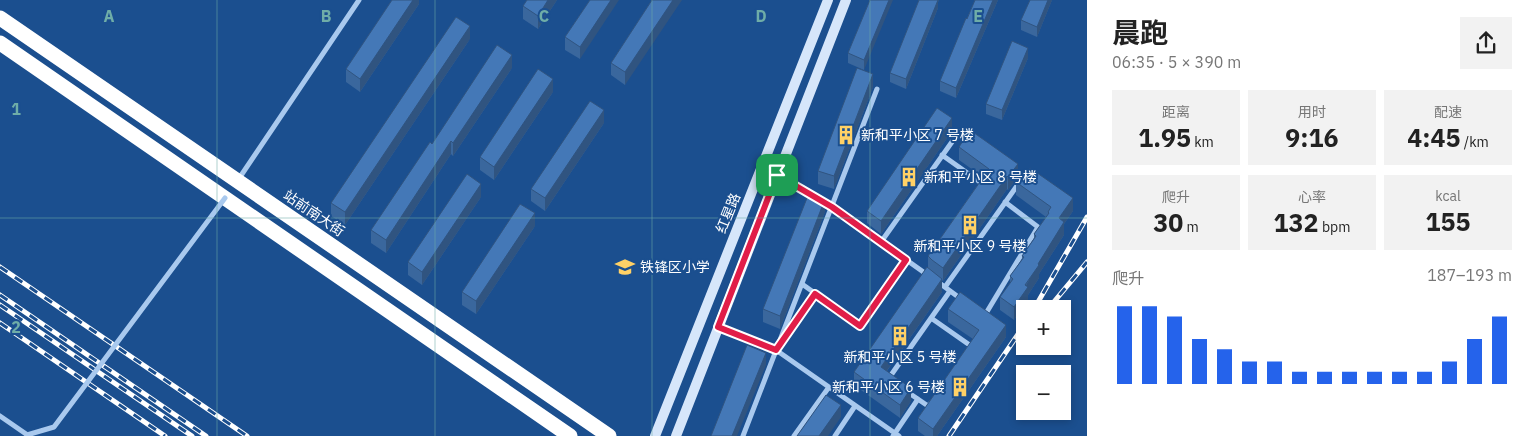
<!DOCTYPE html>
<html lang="zh">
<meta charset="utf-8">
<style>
body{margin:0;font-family:"IBM Plex Sans","Noto Sans SC",sans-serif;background:#f2f2f2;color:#222;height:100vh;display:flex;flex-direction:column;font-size:19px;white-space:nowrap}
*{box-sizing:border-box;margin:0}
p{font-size:16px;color:#767676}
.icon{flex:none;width:28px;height:28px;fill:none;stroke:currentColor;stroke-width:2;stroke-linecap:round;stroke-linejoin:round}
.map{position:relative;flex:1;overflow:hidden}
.sheet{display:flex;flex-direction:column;background:#fff;width:450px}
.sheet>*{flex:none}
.fabs{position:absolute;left:1016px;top:300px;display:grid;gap:10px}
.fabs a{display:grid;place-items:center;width:55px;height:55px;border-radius:0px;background:#fff;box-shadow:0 2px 8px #0003;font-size:25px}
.pin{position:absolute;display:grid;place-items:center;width:42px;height:42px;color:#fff;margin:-21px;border-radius:10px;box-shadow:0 2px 8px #0006}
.round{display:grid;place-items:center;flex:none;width:52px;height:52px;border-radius:0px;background:#f2f2f2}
.overview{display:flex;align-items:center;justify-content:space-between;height:85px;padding:0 25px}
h1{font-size:28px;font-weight:700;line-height:38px}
.stats{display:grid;grid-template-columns:repeat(3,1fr);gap:8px;height:85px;padding:5px 25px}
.stats div{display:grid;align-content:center;border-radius:0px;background:#f2f2f2;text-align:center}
.stats b{font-size:25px;font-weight:700}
.stats small{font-size:14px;font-weight:400}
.stats p{font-size:14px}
.chart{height:140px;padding:10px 25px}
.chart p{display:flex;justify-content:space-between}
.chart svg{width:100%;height:90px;margin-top:5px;stroke:#2563eb;stroke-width:6}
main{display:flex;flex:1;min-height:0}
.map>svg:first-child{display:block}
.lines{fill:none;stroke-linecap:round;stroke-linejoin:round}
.street{stroke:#a9c9ee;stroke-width:5}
.secondary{stroke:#d6e6fa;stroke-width:10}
.highway{stroke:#fff;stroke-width:15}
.rail-casing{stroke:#fff;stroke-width:5}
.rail{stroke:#1b4f8f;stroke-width:3;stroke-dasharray:9;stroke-linecap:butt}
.street-bridge{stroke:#a9c9ee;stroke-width:5}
.wall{fill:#3a679d}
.shaded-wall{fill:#305480}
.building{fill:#4478b7;stroke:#305480}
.route-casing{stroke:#fff;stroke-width:10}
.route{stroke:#e11d48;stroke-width:6}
.grid{fill:none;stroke:#6fada8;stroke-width:1;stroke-opacity:0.55}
.labels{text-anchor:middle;stroke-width:4;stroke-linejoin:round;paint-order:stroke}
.poi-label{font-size:14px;fill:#fff;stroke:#1b4f8f;text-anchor:start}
.street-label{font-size:14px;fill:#fff;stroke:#1b4f8f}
.grid-label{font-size:16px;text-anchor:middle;font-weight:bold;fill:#6fada8;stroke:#1b4f8f;stroke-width:4;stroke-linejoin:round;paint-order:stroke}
</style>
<main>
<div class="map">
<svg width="1087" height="436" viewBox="0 0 1087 436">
<rect width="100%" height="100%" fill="#1b4f8f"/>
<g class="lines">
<path class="street" d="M942,155L980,182
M778,176L832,207L929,276
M238,180L359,0
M881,242L959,132
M938,282L961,299
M802,284L861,326L906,260
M945,287L1019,183
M985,315L1038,227L1005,202
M931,318L971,346L969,349
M719,327L776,350L899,436
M782,341L815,294
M889,378L950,291
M906,391L928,406L931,403
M0,416L29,436
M743,436L877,89
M794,436L829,387
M835,436L855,406
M893,436L918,399"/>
<path class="secondary" d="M655,436L828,0
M676,436L846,0"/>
<path class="highway" d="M0,18L609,436
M0,43L570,436"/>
<defs>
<path id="rail" d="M0,267L247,436
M0,295L206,436
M0,305L192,436
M1034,309L1087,217
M1048,309L1087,262
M0,323L165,436
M949,436L1025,324"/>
</defs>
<use href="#rail" class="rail-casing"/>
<use href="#rail" class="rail"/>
<path class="street-bridge" d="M27,435L54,427L225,198"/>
</g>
<path class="wall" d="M419,0V4L360,92L346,82V69Z
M557,0L538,29L523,19V6Z
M590,0L580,59L565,50V37Z
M652,0L625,85L611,75V63Z
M870,0L864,70L848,63V53Z
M919,0H939L938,2V8L906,89L890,82V73Z
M975,0H998L956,98L940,91V81Z
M1052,0L1037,37L1021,30V20Z
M470,39L345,225L331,216V203Z
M1028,58L1002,120L986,114V104Z
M512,68L453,156L451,154L386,253L371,243V230Z
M873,87L834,189L818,184V171Z
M553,92L494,180L480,170V157Z
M604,123L545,211L531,201V189Z
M952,131L881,234L867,223V211Z
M959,147L1018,177L1008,190L1007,189L943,281L942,280V292L887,371L911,401L900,418L854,385V372L928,268V256L983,177L959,160Z
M1016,182L1073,211L1064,224V235L1039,274V278L1028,295V300L1014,320L1000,310V297L1010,283V276L1022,260V256L1034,238V234L1046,217L1016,195Z
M481,197L422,285L408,275V262Z
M825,212L780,329L763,322V309Z
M535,226L476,314L462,305V292Z
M948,309L1006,337L937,436H925L918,431V418L973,339L948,322Z"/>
<path class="shaded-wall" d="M413,0H419V4L360,92V79Z
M548,0H557L538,29V16Z
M611,0H619L580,59V47Z
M673,0H682L625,85V72Z
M889,0H893L864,70V60Z
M937,0H939L938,2V8L906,89V79Z
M993,0H998L956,98V88Z
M1048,0H1052L1037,37V27Z
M470,26V39L345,225V212Z
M1028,48V58L1002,120V110Z
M512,55V68L453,156V143Z
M873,74V87L834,189V176Z
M553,79V92L494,180V167Z
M604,110V123L545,211V198Z
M952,118V131L881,234V221Z
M451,141V154L386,253V240Z
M1018,164V177L1008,190V177Z
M1007,176V189L943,281V268Z
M481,184V197L422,285V272Z
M1073,198V211L1064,224V235L1039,274V278L1028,295V300L1014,320V307L1038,264L1059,218Z
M825,199V212L780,329V316Z
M535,213V226L476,314V301Z
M942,279V292L881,379V367Z
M1006,325V337L937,436H933V429Z
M766,353V365L737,436H732Z
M911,388V401L900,418V405Z
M841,405V417L828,436H819Z"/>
<path class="building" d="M392,0H413L360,79L346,69Z
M527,0H548L538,16L523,6Z
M590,0H611L580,47L565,37Z
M652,0H673L625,72L611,63Z
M870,0H889L864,60L848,53Z
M919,0H938L906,79L890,73Z
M975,0H993L956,88L940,81L966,18L967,19Z
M1030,0H1048L1037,27L1021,20Z
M456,17L470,26L345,212L331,203Z
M1012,41L1028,48L1002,110L986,104Z
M497,45L512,55L453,143L451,141L386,240L371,230L430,142L432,144Z
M857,68L873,74L834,176L818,171Z
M538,69L553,79L494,167L480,157Z
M590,101L604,110L545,198L531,189Z
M937,108L952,118L881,221L867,211Z
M970,130L1018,164L1008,177L1007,176L943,268L932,260L928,256L989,169L959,147Z
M1030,168L1073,198L1059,218L1064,222L1038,264L1039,265L1025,285L1028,287L1014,307L1000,297L1013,279L1010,276L1024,257L1022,256L1036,236L1034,234L1049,213L1048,212L1051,207L1016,182L1025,169L1028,171Z
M467,174L481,184L422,272L408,262Z
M809,193L825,199L780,316L763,309Z
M520,204L535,213L476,301L462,292Z
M927,267L942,279L881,367L911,388L900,405L854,372Z
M960,292L1006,325L933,429L918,418L979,330L948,309Z
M747,345L766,353L732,436H711Z
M826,395L841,405L819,436H797Z"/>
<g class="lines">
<defs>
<path id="route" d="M777,175L832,207L906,260L860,326L815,294L776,350L718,327Z"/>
</defs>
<use href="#route" class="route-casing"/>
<use href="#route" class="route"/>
</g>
<path class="grid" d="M217,0V436M435,0V436M652,0V436M870,0V436M0,218H1087"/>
<defs>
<symbol id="building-bare" viewBox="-9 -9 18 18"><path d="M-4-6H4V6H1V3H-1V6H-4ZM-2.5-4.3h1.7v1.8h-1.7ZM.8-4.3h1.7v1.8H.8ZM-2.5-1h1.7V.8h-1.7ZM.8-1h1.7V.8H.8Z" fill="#ffd166" stroke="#1b4f8f" stroke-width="2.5" paint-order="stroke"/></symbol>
<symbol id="school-bare" viewBox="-9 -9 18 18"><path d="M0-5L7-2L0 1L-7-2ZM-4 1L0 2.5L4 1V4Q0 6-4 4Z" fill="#ffd166" stroke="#1b4f8f" stroke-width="2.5" paint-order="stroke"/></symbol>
</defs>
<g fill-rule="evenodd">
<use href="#building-bare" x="832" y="121" width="28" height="28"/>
<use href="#building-bare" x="895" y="163" width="28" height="28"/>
<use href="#building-bare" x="956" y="211" width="28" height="28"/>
<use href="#school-bare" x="611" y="253" width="28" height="28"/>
<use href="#building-bare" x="886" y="322" width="28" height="28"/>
<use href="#building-bare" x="946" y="373" width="28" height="28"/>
</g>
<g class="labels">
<g class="poi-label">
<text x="861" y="140">新和平小区 7 号楼</text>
<text x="924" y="182">新和平小区 8 号楼</text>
<text x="970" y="251" text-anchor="middle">新和平小区 9 号楼</text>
<text x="640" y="272">铁锋区小学</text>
<text x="900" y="362" text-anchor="middle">新和平小区 5 号楼</text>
<text x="945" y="392" text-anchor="end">新和平小区 6 号楼</text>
</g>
<g class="street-label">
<text transform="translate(314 213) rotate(34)" y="5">站前南大街</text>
<text transform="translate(728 213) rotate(-68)" y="5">红星路</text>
</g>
</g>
<g class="grid-label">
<text x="109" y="22">A</text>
<text x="326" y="22">B</text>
<text x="544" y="22">C</text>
<text x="761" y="22">D</text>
<text x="978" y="22">E</text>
<text x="16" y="115">1</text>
<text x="16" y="333">2</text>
</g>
</svg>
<div class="fabs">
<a>+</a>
<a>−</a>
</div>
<div class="pin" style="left:777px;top:175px;background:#1e9e55"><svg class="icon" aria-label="arrive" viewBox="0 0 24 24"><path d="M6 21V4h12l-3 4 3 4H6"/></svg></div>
</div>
<section class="sheet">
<div class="overview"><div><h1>晨跑</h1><p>06:35 · 5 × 390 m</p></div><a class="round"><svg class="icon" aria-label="share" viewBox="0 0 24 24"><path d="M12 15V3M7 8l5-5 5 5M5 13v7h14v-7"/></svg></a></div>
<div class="stats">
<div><p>距离</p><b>1.95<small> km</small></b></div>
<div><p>用时</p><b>9:16</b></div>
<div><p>配速</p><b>4:45<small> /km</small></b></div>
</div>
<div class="stats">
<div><p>爬升</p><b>30<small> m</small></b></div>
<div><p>心率</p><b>132<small> bpm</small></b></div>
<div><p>kcal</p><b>155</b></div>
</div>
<div class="chart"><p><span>爬升</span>187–193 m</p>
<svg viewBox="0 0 160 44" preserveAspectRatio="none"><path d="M5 44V6M15 44V6M25 44V11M35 44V22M45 44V27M55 44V33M65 44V33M75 44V38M85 44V38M95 44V38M105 44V38M115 44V38M125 44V38M135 44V33M145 44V22M155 44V11"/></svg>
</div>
</section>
</main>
